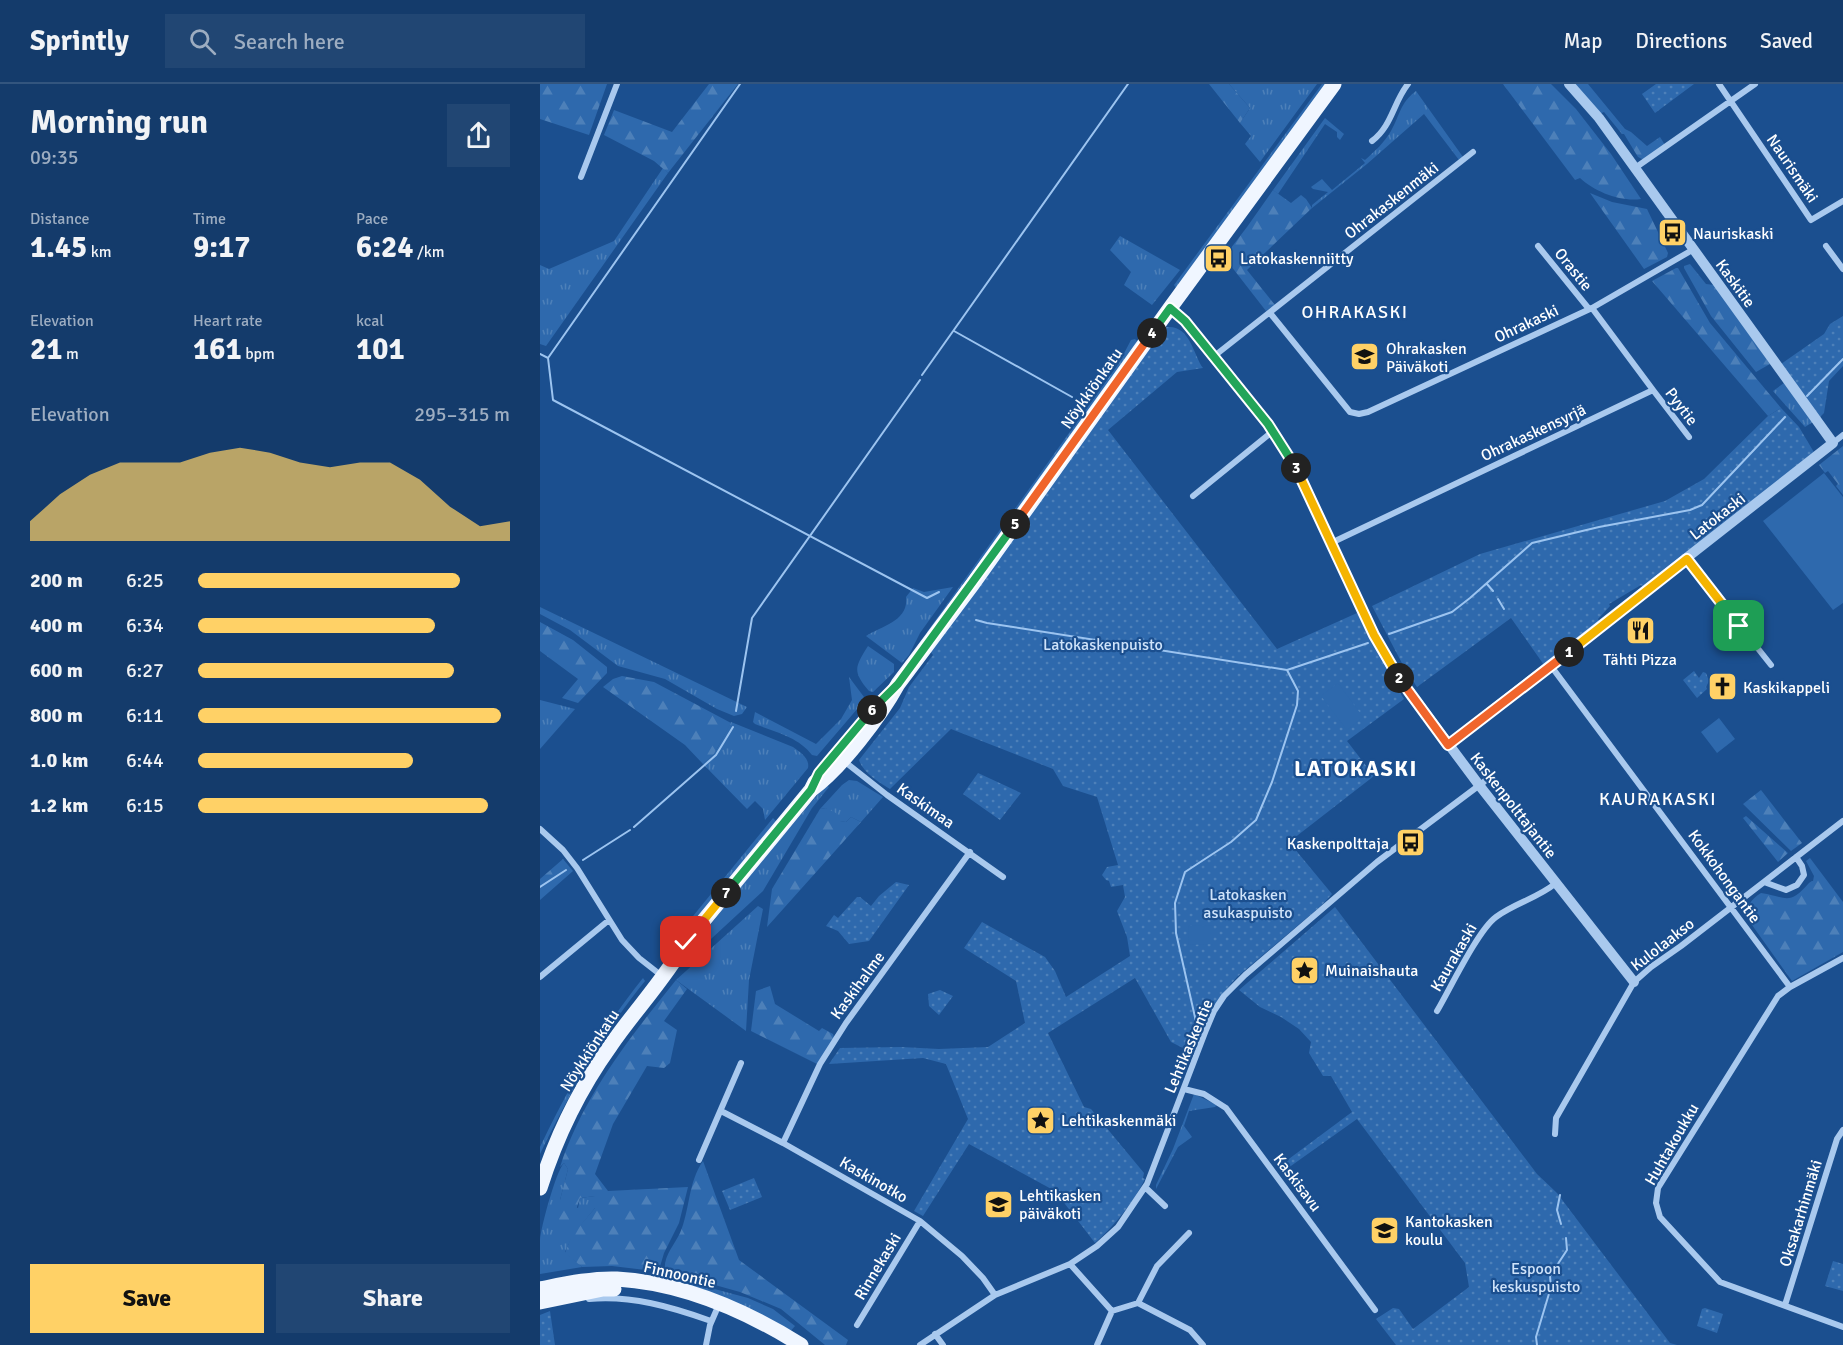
<!DOCTYPE html>
<meta charset="utf-8">
<style>
body{margin:0;font-family:Signika,sans-serif;background:#214673;color:#f1f3f6;height:100vh;display:flex;flex-direction:column;font-size:22px;white-space:nowrap}
*{box-sizing:border-box;margin:0}
p{font-size:20px;color:#9dadc1}
.icon{flex:none;width:33px;height:33px;fill:none;stroke:currentColor;stroke-width:2;stroke-linecap:round;stroke-linejoin:round}
.map{position:relative;flex:1;overflow:hidden}
.panel{display:flex;flex-direction:column;background:#143b6b;width:540px}
.panel>*{flex:none}
.pin{position:absolute;display:grid;place-items:center;width:51px;height:51px;color:#fff;margin:-26px;border-radius:12px;box-shadow:0 3px 9px #0006}
.km{position:absolute;width:30px;height:30px;margin:-15px;border-radius:50%;background:#222;color:#fff;font-size:16px;line-height:30px;text-align:center}
.round{display:grid;place-items:center;flex:none;width:63px;height:63px;border-radius:0px;background:#214673}
.head{display:flex;align-items:center;justify-content:space-between;height:102px;padding:0 30px}
h1{font-size:33px;font-weight:700;line-height:45px}
.metrics{display:grid;grid-template-columns:repeat(3,1fr);gap:9px;height:102px;padding:6px 30px}
.metrics div{display:grid;align-content:center}
.metrics b{font-size:30px;font-weight:700}
.metrics small{font-size:16px;font-weight:400}
.metrics p{font-size:16px}
.chart{height:168px;padding:12px 30px}
.chart p{display:flex;justify-content:space-between}
.chart svg{width:100%;height:108px;margin-top:6px;fill:#ffd166;opacity:.7}
.button{display:flex;gap:12px;margin-top:auto;padding:12px 30px}
.button a{flex:1;height:69px;border-radius:0px;background:#ffd166;color:#111;font-size:24px;font-weight:700;line-height:69px;text-align:center}
.button a+a{background:#214673;color:#f1f3f6}
ul{padding:0 30px;list-style:none;font-size:20px}
li{display:grid;grid-template-columns:96px 72px 1fr;align-items:center;height:45px}
li i{height:15px;border-radius:8px;background:#ffd166}
header{display:flex;align-items:center;gap:36px;box-sizing:border-box;height:84px;padding:0 30px;background:#143b6b;border-bottom:2px solid #33557e}
header strong{font-size:28px}
nav{display:flex;gap:33px;margin-inline-start:auto;font-size:21px}
.search{width:420px;height:54px;background:#214673;display:flex;align-items:center;gap:15px;box-sizing:border-box;padding:0 21px;border-radius:0px;color:#9dadc1;font-size:22px}
main{display:flex;flex:1;min-height:0}
.map>svg:first-child{display:block}
.grass{fill:url(#grass-tufts)}
.forest{fill:url(#forest-firs)}
.park{fill:url(#park-dots)}
.pitch{fill:#2e69ad}
.lines{fill:none;stroke-linecap:round;stroke-linejoin:round}
.stream{stroke:#9cc4f0;stroke-width:2}
.minor{stroke:#a9c9ee;stroke-width:6}
.tertiary{stroke:#a9c9ee;stroke-width:10}
.primary{stroke:#f0f6ff;stroke-width:15}
.split-1-casing{stroke:#fff;stroke-width:12}
.split-2-casing{stroke:#fff;stroke-width:12}
.split-3-casing{stroke:#fff;stroke-width:12}
.split-4-casing{stroke:#fff;stroke-width:12}
.split-5-casing{stroke:#fff;stroke-width:12}
.split-6-casing{stroke:#fff;stroke-width:12}
.split-7-casing{stroke:#fff;stroke-width:12}
.split-8-casing{stroke:#fff;stroke-width:12}
.split-1{stroke:#f5b400;stroke-width:8}
.split-2{stroke:#f0652b;stroke-width:8}
.split-3{stroke:#f5b400;stroke-width:8}
.split-4{stroke:#22a559;stroke-width:8}
.split-5{stroke:#f0652b;stroke-width:8}
.split-6{stroke:#22a559;stroke-width:8}
.split-7{stroke:#22a559;stroke-width:8}
.split-8{stroke:#f5b400;stroke-width:8}
.labels{text-anchor:middle;stroke-width:4.5;stroke-linejoin:round;paint-order:stroke}
.street-label{font-size:16px;fill:#fff;stroke:#1b4f8f}
.poi-label{font-size:16px;fill:#fff;stroke:#1b4f8f;text-anchor:start}
.park-label{font-size:16px;fill:#cfe3fa;stroke:#1b4f8f}
.neighbourhood-label{font-size:18px;letter-spacing:1.5px;fill:#fff;stroke:#1b4f8f}
.district-label{font-size:22px;font-weight:bold;letter-spacing:1.5px;fill:#fff;stroke:#1b4f8f}
</style>
<header>
<strong>Sprintly</strong>
<div class="search"><svg class="icon" aria-label="search" viewBox="0 0 24 24"><circle cx="10" cy="10" r="6"/><path d="M15 15l6 6"/></svg>Search here</div>
<nav><a>Map</a><a>Directions</a><a>Saved</a></nav>
</header>
<main>
<section class="panel">
<div class="head"><div><h1>Morning run</h1><p>09:35</p></div><a class="round"><svg class="icon" aria-label="share" viewBox="0 0 24 24"><path d="M12 15V3M7 8l5-5 5 5M5 13v7h14v-7"/></svg></a></div>
<div class="metrics">
<div><p>Distance</p><b>1.45<small> km</small></b></div>
<div><p>Time</p><b>9:17</b></div>
<div><p>Pace</p><b>6:24<small> /km</small></b></div>
</div>
<div class="metrics">
<div><p>Elevation</p><b>21<small> m</small></b></div>
<div><p>Heart rate</p><b>161<small> bpm</small></b></div>
<div><p>kcal</p><b>101</b></div>
</div>
<div class="chart"><p><span>Elevation</span>295–315 m</p>
<svg viewBox="0 0 160 44" preserveAspectRatio="none"><path d="M0 44V36L10 25L20 17L30 12L40 12L50 12L60 8L70 6L80 8L90 12L100 14L110 12L120 12L130 19L140 30L150 38L160 36V44z"/></svg>
</div>
<ul>
<li><b>200 m</b>6:25<i style="width:84%"></i></li>
<li><b>400 m</b>6:34<i style="width:76%"></i></li>
<li><b>600 m</b>6:27<i style="width:82%"></i></li>
<li><b>800 m</b>6:11<i style="width:97%"></i></li>
<li><b>1.0 km</b>6:44<i style="width:69%"></i></li>
<li><b>1.2 km</b>6:15<i style="width:93%"></i></li>
</ul>
<div class="button"><a>Save</a><a>Share</a></div>
</section>
<div class="map">
<svg width="1303" height="1261" viewBox="0 0 1303 1261">
<defs>
<pattern id="grass-tufts" width="24" height="20" patternUnits="userSpaceOnUse" patternTransform="scale(1.5)"><rect width="24" height="20" fill="#2e69ad"/><path d="M3 7l-1-3M5 7V3M7 7l1-3M15 17l-1-3M17 17v-4M19 17l1-3" fill="none" stroke="#4d80b9"/></pattern>
<pattern id="forest-firs" width="22" height="20" patternUnits="userSpaceOnUse" patternTransform="scale(1.5)"><rect width="22" height="20" fill="#2e69ad"/><path d="M5 1l3.5 6h-7zM16 11l3.5 6h-7z" fill="#4d80b9"/></pattern>
<pattern id="park-dots" width="8" height="8" patternUnits="userSpaceOnUse" patternTransform="scale(1.5)"><rect width="8" height="8" fill="#2e69ad"/><path d="M2 2h.1M6 6h.1" fill="none" stroke="#4d80b9" stroke-width="1.8" stroke-linecap="round"/></pattern>
</defs>
<rect width="100%" height="100%" fill="#1b4f8f"/>
<path class="grass" d="M689,0H777L720,78L705,60L711,52L700,39L710,24Z
M782,0H789L636,204L634,201Z
M876,7L923,73L919,76L884,30L827,80L772,124V121L788,108L773,105L771,103L782,95L792,106L825,79L821,74L825,76C835,67 844,59 851,47C860,31 860,19 876,7Z
M785,34L804,50L800,56L797,53V48L785,40L738,110L733,106Z
M123,84L128,89L6,262L0,260V181L9,185L74,157Z
M580,152L640,186L612,221L584,201L591,188L570,166Z
M595,255L597,257L590,272L392,547L387,548L579,279L591,256Z
M1244,299L1273,338L1265,343L1233,307Z
M413,503L380,549L369,571L362,579L326,552C342,542 369,537 366,513L373,504L384,508Z
M0,523L207,623L202,630L194,632L177,625L125,595L78,582L30,546L0,530Z
M328,562L354,580V588L333,608L329,607C312,587 315,583 328,562Z
M309,593L324,613V617L277,672L272,671C259,653 235,648 215,640L213,638L215,628L276,660L301,635L312,616Z
M0,616L35,625L0,665Z
M191,638L253,663C260,668 270,674 268,684L225,736L223,725L215,717L207,725L163,680L174,670Z
M309,696L317,697L343,713L321,738L311,733L306,738L299,737L286,724L280,725L302,701Z
M286,701L289,703L272,724L223,807L146,878L143,875L227,770Z
M233,734L236,737L227,753L131,867L127,864Z
M218,822L223,825L209,896L206,947L136,896Z
M103,894L105,897C62,950 30,1009 0,1070V1063C28,1004 62,945 103,894Z
M654,1010L677,1021L675,1023L649,1027L644,1042L652,1053L638,1063L616,1105V1101L633,1065Z
M24,1079L28,1085L20,1116L38,1124L40,1114L55,1112V1124L33,1151L25,1168L42,1183L0,1190C0,1179 0,1167 0,1156C1,1143 16,1087 24,1079Z
M130,1193L208,1214L233,1225L255,1242L248,1250L126,1200L127,1194Z"/>
<path class="forest" d="M0,0H67L49,51L0,35Z
M169,0H198L128,89L114,77L64,51L74,26L132,48Z
M669,0H689L710,24L700,39Z
M963,0H1011L1036,25L1071,70L1101,115C1081,118 1055,108 1040,94L1035,96Z
M1034,0H1048L1085,45L1091,48L1107,62L1120,53L1125,61L1104,76L1098,73L1084,50H1082L1064,28L1059,30Z
M733,106L751,119L761,111L766,115L772,124L707,186L735,221L726,227L684,173L707,143Z
M1050,109L1072,118L1107,125L1128,169L1127,173L1104,185Z
M1150,180L1166,200L1174,201L1230,280L1216,288L1171,232L1144,184V182Z
M1136,184H1138L1170,239L1241,324L1228,332L1112,197Z
M1303,362V411L1296,402L1298,400L1288,387L1285,389L1279,381Z
M0,538L33,556L67,583V589L38,619L22,614L38,595L0,567Z
M82,592L114,598L191,639L174,670L163,680L145,661L63,603L73,595Z
M1221,706L1262,759L1251,767L1203,720Z
M286,724L296,729L300,737L306,738L311,733L321,738L227,843L232,805L280,725Z
M1206,732L1248,769L1238,778L1203,734Z
M1270,774L1303,818V868L1252,897L1207,834C1207,822 1210,816 1221,809C1247,813 1249,822 1269,799C1275,794 1272,801 1274,792L1266,777Z
M23,775L33,787L0,816V795Z
M136,896L147,905L124,937L137,946L130,979L124,984L107,982L73,1040L55,1090L68,1107L148,1103L139,1139L124,1169L119,1186L114,1187L72,1182L42,1183L25,1169L32,1151L55,1124V1112L40,1114L31,1141L22,1139L13,1128L20,1116L28,1085L24,1079L20,1083C43,1012 90,953 136,896Z
M230,902L235,920L279,947L282,944L293,950L295,957L277,980L211,947L216,907Z
M163,1077L199,1176L308,1256L306,1261H285L241,1225L200,1208L125,1187C123,1172 134,1162 140,1149C150,1126 148,1098 163,1077Z"/>
<path class="park" d="M1116,0H1154L1115,29L1102,10Z
M1303,232V282L1289,297L1284,329L1279,334L1241,280L1284,250L1290,240Z
M627,243C650,241 653,270 663,284L637,288L568,346L737,565L817,529L850,588L848,590L864,615L807,657L834,692L749,758L792,810L782,821L697,893L684,908L655,970L631,958L595,894L508,949L544,1023L551,1025L604,1089L603,1094L605,1095C592,1120 576,1140 555,1159L515,1107L429,1060L383,1132L374,1127L428,1035L406,980L383,974L289,980L300,964L361,963L399,965L448,963L485,939L476,897L424,864L442,838L505,873L515,887L526,913L590,872L587,853L577,827L585,813L583,801L571,803L569,797L566,796L562,791L567,783L578,781L557,713L523,702L513,685L411,645L350,705C339,698 323,689 319,676L360,624L369,603L393,571L389,566L621,246Z
M1241,324L1259,343L1275,370L1103,503L1101,501L1069,520L1070,522L1058,535L1060,538L1004,581L971,534L877,603L865,585L832,522L940,470L1125,417L1164,395L1228,332Z
M1154,587L1159,594L1163,588L1166,589L1169,597L1166,603L1167,605L1157,614L1143,596Z
M438,689L481,709L460,736L423,710Z
M356,798L369,801L329,857L309,860L298,847L286,842L294,831L298,834L317,813H320L331,822L339,812Z
M795,823L997,1090L1017,1109L1130,1259L1137,1261H856L836,1235L853,1224L859,1225L873,1245L929,1203L925,1179L817,1035L741,1089L738,1083L812,1028L791,992H783L769,969L771,958L759,945L741,933L720,923L699,906Z
M400,906L413,912L399,931L389,922L388,910Z
M214,1094L222,1113L190,1126L182,1107Z
M1293,1177L1303,1180V1207L1285,1202Z
M1165,1224L1183,1230L1177,1249L1157,1242L1162,1225Z
M10,1227L15,1261H0V1231Z"/>
<path class="pitch" d="M1284,389L1303,413V519L1293,526L1223,437Z
M798,599L823,633L807,646L781,612Z
M1179,634L1195,655L1177,669L1161,648Z
M673,841V860L649,861L648,842Z"/>
<g class="lines">
<path class="stream" d="M200,0L8,274L13,316L387,514L399,508
M414,247L532,313
M0,270L8,274
M382,291L588,0
M1267,312L1303,275
M947,500L953,507
M958,515L964,525
M436,536L447,539L747,586L828,559
M849,550L912,528L930,514L992,459L1059,443L1150,426L1162,421L1245,333
M196,627L212,534L380,296
M94,743L176,671L193,643
M43,776L90,746
M0,803L26,786
M657,942L636,849L635,819L645,788L691,758L716,736L732,698L757,621L758,607L747,586
M1020,1111L1017,1126L1021,1140
M997,1261L996,1253L1011,1203L1010,1192L1027,1166L1026,1154"/>
<path class="minor" d="M1179,0L1271,136L1303,117
M832,57C852,42 853,19 868,0
M1095,84L1215,0
M41,93L77,0
M998,162L1049,225
M1286,162L1303,185
M730,229L810,328L819,330L828,328L1052,224L1154,165
M673,273L933,68
M1113,306L1149,353
M1293,359L1303,351
M653,412L733,347
M791,459L1113,306L1052,224
M1147,475L1231,581
M1011,582L1250,903
M295,670L347,711L463,793
M0,745L23,766L37,784L82,856L99,874L122,892
M1224,798L1246,806L1257,801L1264,791L1262,782L1256,773
M1303,874L1250,903L1238,912L1118,1104L1116,1119L1120,1133L1180,1198L1303,1243
M0,893L69,836
M897,927C910,905 938,846 956,833C975,819 998,814 1016,799
M644,1005L664,1010L686,1024L835,1226
M181,1027L243,1059L380,1137L422,1172L443,1194L455,1211
M1015,1050L1016,1034L1094,898L1111,883L1141,862L1303,737
M243,1059L280,980L306,939L430,768
M159,1076L201,979
M606,1104L625,1122
M530,1180L572,1227L557,1261
M49,1215C91,1211 132,1223 171,1237
M598,1219L617,1182L649,1149
M1245,1221L1297,1055L1303,1046
M572,1227L598,1219L650,1246L663,1261
M317,1241L380,1137
M395,1250L403,1261
M166,1261L170,1241L180,1218
M380,1261L455,1211L530,1180L557,1162L578,1143L607,1100L666,946L674,927L684,912L705,891L837,778L945,697"/>
<path class="tertiary" d="M630,224L645,237L728,340L758,387L834,551L854,587L939,701L1094,898
M908,661L1293,359L1059,34L1029,0"/>
<path class="primary" d="M271,706C301,684 340,633 358,600L432,501L630,224L794,0
M0,1104C16,1053 40,1004 71,961C95,926 125,895 146,858L271,706L275,698
M0,1205C25,1200 52,1194 77,1195C144,1199 205,1226 261,1261
M0,1218L63,1205H74"/>
</g>
<g class="lines">
<defs>
<path id="split-1" d="M1029,568L1147,475L1199,542"/>
<path id="split-2" d="M859,594L908,661L1029,568"/>
<path id="split-3" d="M756,384L834,551L859,594"/>
<path id="split-4" d="M612,249L630,224L645,237L728,340L756,384"/>
<path id="split-5" d="M475,440L612,249"/>
<path id="split-6" d="M332,626L358,600L475,440"/>
<path id="split-7" d="M186,809L271,706L279,689L332,626"/>
<path id="split-8" d="M146,858L186,809"/>
</defs>
<use href="#split-1" class="split-1-casing"/>
<use href="#split-2" class="split-2-casing"/>
<use href="#split-3" class="split-3-casing"/>
<use href="#split-4" class="split-4-casing"/>
<use href="#split-5" class="split-5-casing"/>
<use href="#split-6" class="split-6-casing"/>
<use href="#split-7" class="split-7-casing"/>
<use href="#split-8" class="split-8-casing"/>
<use href="#split-1" class="split-1"/>
<use href="#split-2" class="split-2"/>
<use href="#split-3" class="split-3"/>
<use href="#split-4" class="split-4"/>
<use href="#split-5" class="split-5"/>
<use href="#split-6" class="split-6"/>
<use href="#split-7" class="split-7"/>
<use href="#split-8" class="split-8"/>
</g>
<defs>
<symbol id="bus-square" viewBox="-11 -11 22 22"><rect x="-9" y="-9" width="18" height="18" rx="4" fill="#ffd166" stroke="#1b4f8f"/><path d="M-5-6H5V4H4V6H2V4H-2V6H-4V4H-5ZM-3.5-4V0h7V-4ZM-3.5 1.2v1.5H-2V1.2ZM2 1.2v1.5H3.5V1.2Z" fill="#111"/></symbol>
<symbol id="school-square" viewBox="-11 -11 22 22"><rect x="-9" y="-9" width="18" height="18" rx="4" fill="#ffd166" stroke="#1b4f8f"/><path d="M0-5L7-2L0 1L-7-2ZM-4 1L0 2.5L4 1V4Q0 6-4 4Z" fill="#111"/></symbol>
<symbol id="restaurant-square" viewBox="-11 -11 22 22"><rect x="-9" y="-9" width="18" height="18" rx="4" fill="#ffd166" stroke="#1b4f8f"/><path d="M-5-6h1v4h1v-4h1v4h1v-4h1v5L-1.5 .5V6h-2V.5L-5-1ZM5-6V6H3V1.5H1.5Q1.5-4 5-6Z" fill="#111"/></symbol>
<symbol id="church-square" viewBox="-11 -11 22 22"><rect x="-9" y="-9" width="18" height="18" rx="4" fill="#ffd166" stroke="#1b4f8f"/><path d="M-1.2-6h2.4v3.5h3.3v2.4h-3.3V6h-2.4V-.1h-3.3v-2.4h3.3Z" fill="#111"/></symbol>
<symbol id="sight-square" viewBox="-11 -11 22 22"><rect x="-9" y="-9" width="18" height="18" rx="4" fill="#ffd166" stroke="#1b4f8f"/><path d="M0-6L1.8-2.2L6-1.7L2.9 1.2L3.7 5.4L0 3.3L-3.7 5.4L-2.9 1.2L-6-1.7L-1.8-2.2Z" fill="#111"/></symbol>
</defs>
<g fill-rule="evenodd">
<use href="#bus-square" x="1116" y="132" width="33" height="33"/>
<use href="#bus-square" x="662" y="158" width="33" height="33"/>
<use href="#school-square" x="808" y="256" width="33" height="33"/>
<use href="#restaurant-square" x="1084" y="530" width="33" height="33"/>
<use href="#church-square" x="1166" y="586" width="33" height="33"/>
<use href="#bus-square" x="854" y="742" width="33" height="33"/>
<use href="#sight-square" x="748" y="870" width="33" height="33"/>
<use href="#sight-square" x="484" y="1020" width="33" height="33"/>
<use href="#school-square" x="442" y="1104" width="33" height="33"/>
<use href="#school-square" x="828" y="1130" width="33" height="33"/>
</g>
<g class="labels">
<g class="street-label">
<text transform="translate(1253 84) rotate(56)" y="6">Naurismäki</text>
<text transform="translate(851 116) rotate(-38)" y="6">Ohrakaskenmäki</text>
<text transform="translate(1034 185) rotate(51)" y="6">Orastie</text>
<text transform="translate(1196 199) rotate(54)" y="6">Kaskitie</text>
<text transform="translate(986 239) rotate(-25)" y="6">Ohrakaski</text>
<text transform="translate(551 304) rotate(-55)" y="6">Nöykkiönkatu</text>
<text transform="translate(1142 322) rotate(53)" y="6">Pyytie</text>
<text transform="translate(993 348) rotate(-25)" y="6">Ohrakaskensyrjä</text>
<text transform="translate(1177 432) rotate(-38)" y="6">Latokaski</text>
<text transform="translate(386 721) rotate(35)" y="6">Kaskimaa</text>
<text transform="translate(974 721) rotate(52)" y="6">Kaskenpolttajantie</text>
<text transform="translate(1185 792) rotate(54)" y="6">Kokkohongantie</text>
<text transform="translate(1122 860) rotate(-38)" y="6">Kulolaakso</text>
<text transform="translate(913 873) rotate(-60)" y="6">Kaurakaski</text>
<text transform="translate(317 901) rotate(-54)" y="6">Kaskihalme</text>
<text transform="translate(648 962) rotate(-67)" y="6">Lehtikaskentie</text>
<text transform="translate(49 966) rotate(-57)" y="6">Nöykkiönkatu</text>
<text transform="translate(1131 1060) rotate(-60)" y="6">Huhtakoukku</text>
<text transform="translate(334 1095) rotate(30)" y="6">Kaskinotko</text>
<text transform="translate(758 1098) rotate(53)" y="6">Kaskisavu</text>
<text transform="translate(1260 1129) rotate(-73)" y="6">Oksakarhinmäki</text>
<text transform="translate(337 1182) rotate(-59)" y="6">Rinnekaski</text>
<text transform="translate(140 1190) rotate(13)" y="6">Finnoontie</text>
</g>
<g class="poi-label">
<text x="1153" y="155">Nauriskaski</text>
<text x="700" y="180">Latokaskenniitty</text>
<text x="846" y="270">Ohrakasken<tspan x="846" dy="18">Päiväkoti</tspan></text>
<text x="1100" y="581" text-anchor="middle">Tähti Pizza</text>
<text x="1203" y="609">Kaskikappeli</text>
<text x="849" y="765" text-anchor="end">Kaskenpolttaja</text>
<text x="785" y="892">Muinaishauta</text>
<text x="521" y="1042">Lehtikaskenmäki</text>
<text x="479" y="1117">Lehtikasken<tspan x="479" dy="18">päiväkoti</tspan></text>
<text x="865" y="1143">Kantokasken<tspan x="865" dy="18">koulu</tspan></text>
</g>
<g class="park-label">
<text x="563" y="566">Latokaskenpuisto</text>
<text x="708" y="816">Latokasken<tspan x="708" dy="18">asukaspuisto</tspan></text>
<text x="996" y="1190">Espoon<tspan x="996" dy="18">keskuspuisto</tspan></text>
</g>
<g class="neighbourhood-label">
<text x="815" y="234">OHRAKASKI</text>
<text x="1118" y="721">KAURAKASKI</text>
</g>
<g class="district-label">
<text x="816" y="692">LATOKASKI</text>
</g>
</g>
</svg>
<div class="pin" style="left:1199px;top:542px;background:#1e9e55"><svg class="icon" aria-label="arrive" viewBox="0 0 24 24"><path d="M6 21V4h12l-3 4 3 4H6"/></svg></div>
<div class="pin" style="left:146px;top:858px;background:#d93025"><svg class="icon" aria-label="check" viewBox="0 0 24 24"><path d="M5 12l5 5 9-10"/></svg></div>
<b class="km" style="left:1029px;top:568px">1</b>
<b class="km" style="left:859px;top:594px">2</b>
<b class="km" style="left:756px;top:384px">3</b>
<b class="km" style="left:612px;top:249px">4</b>
<b class="km" style="left:475px;top:440px">5</b>
<b class="km" style="left:332px;top:626px">6</b>
<b class="km" style="left:186px;top:809px">7</b>
</div>
</main>
